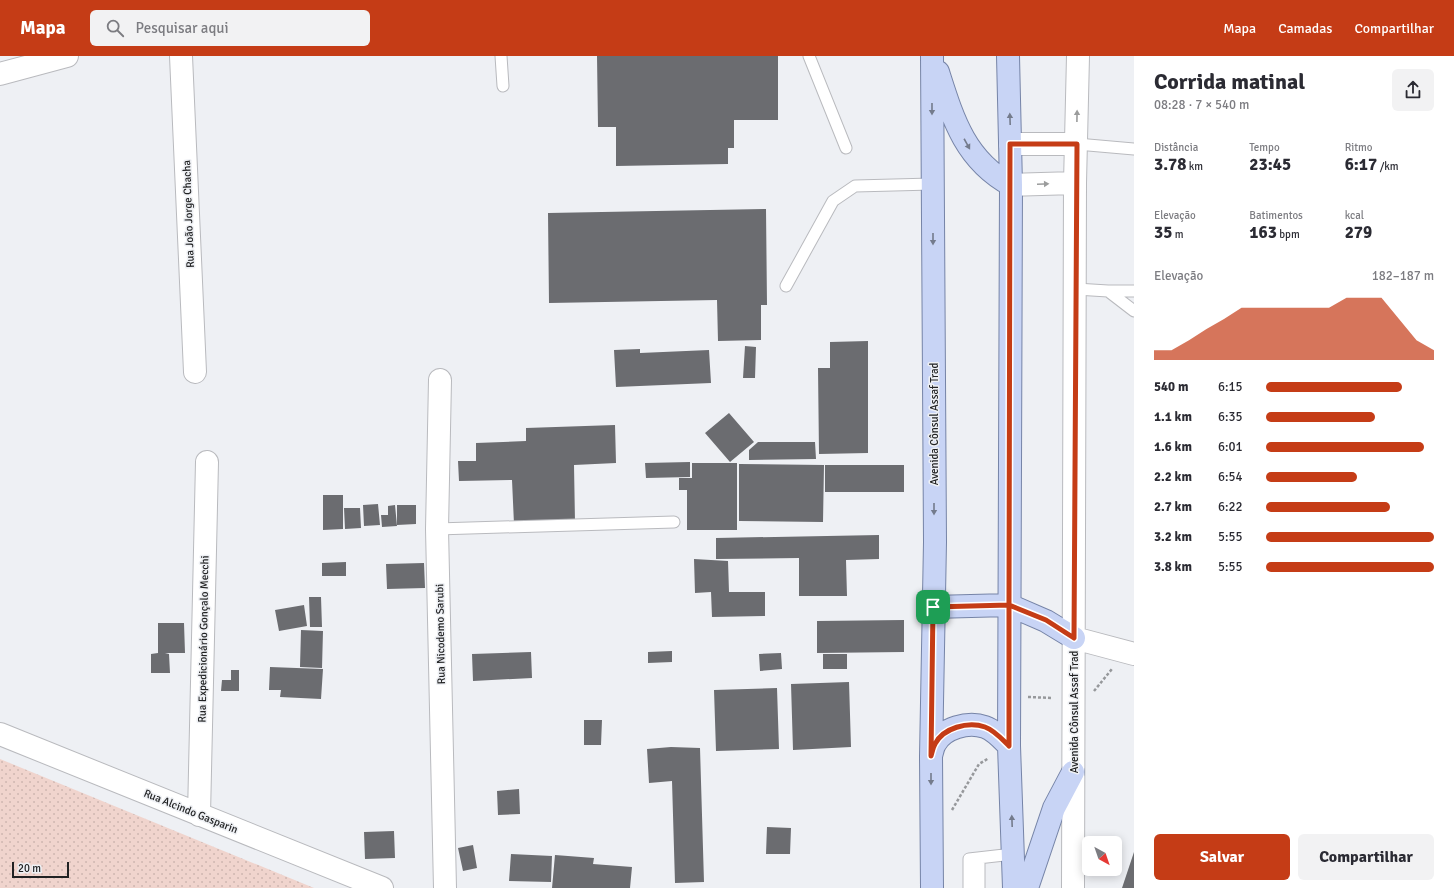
<!DOCTYPE html>
<html lang="pt">
<meta charset="utf-8">
<style>
body{margin:0;font-family:Signika,sans-serif;background:#f2f2f3;color:#2b2b33;height:100vh;display:flex;flex-direction:column;font-size:15px;white-space:nowrap}
*{box-sizing:border-box;margin:0}
p{font-size:13px;color:#7c7c81}
.icon{flex:none;width:22px;height:22px;fill:none;stroke:currentColor;stroke-width:2;stroke-linecap:round;stroke-linejoin:round}
.map{position:relative;flex:1;overflow:hidden}
.sheet{display:flex;flex-direction:column;background:#fff;width:320px}
.sheet>*{flex:none}
.needle{width:26px;rotate:140deg}
.tools{position:absolute;left:1082px;top:780px;display:grid;gap:8px}
.tools a{display:grid;place-items:center;width:40px;height:40px;border-radius:6px;background:#fff;box-shadow:0 2px 10px #0003;font-size:20px}
.scale{position:absolute;left:12px;bottom:10px;width:57px;box-sizing:border-box;padding-left:4px;border:2px solid #212223;border-top:0;font-size:11px;line-height:14px;white-space:nowrap;color:#212223;-webkit-text-stroke:3px #eef0f4;paint-order:stroke}
.pin{position:absolute;display:grid;place-items:center;width:34px;height:34px;color:#fff;margin:-17px;border-radius:8px;box-shadow:0 2px 6px #0006}
.round{display:grid;place-items:center;flex:none;width:42px;height:42px;border-radius:6px;background:#f2f2f3}
.summary{display:flex;align-items:center;justify-content:space-between;height:68px;padding:0 20px}
h1{font-size:22px;font-weight:700;line-height:30px}
.stats{display:grid;grid-template-columns:repeat(3,1fr);gap:6px;height:68px;padding:4px 20px}
.stats div{display:grid;align-content:center}
.stats b{font-size:17px;font-weight:700}
.stats small{font-size:11px;font-weight:400}
.stats p{font-size:11px}
.chart{height:112px;padding:8px 20px}
.chart p{display:flex;justify-content:space-between}
.chart svg{width:100%;height:72px;margin-top:4px;fill:#c53c16;opacity:.7}
.action{display:flex;gap:8px;margin-top:auto;padding:8px 20px}
.action a{flex:1;height:46px;border-radius:6px;background:#c53c16;color:#fff;font-size:16px;font-weight:700;line-height:46px;text-align:center}
.action a+a{background:#f2f2f3;color:#2b2b33}
ul{padding:0 20px;list-style:none;font-size:13px}
li{display:grid;grid-template-columns:64px 48px 1fr;align-items:center;height:30px}
li i{height:10px;border-radius:5px;background:#c53c16}
header{display:flex;align-items:center;gap:24px;box-sizing:border-box;height:56px;padding:0 20px;background:#c53c16;color:#fff}
header strong{font-size:19px}
nav{display:flex;gap:22px;margin-inline-start:auto;font-size:14px}
.search{width:280px;height:36px;background:#f2f2f3;display:flex;align-items:center;gap:10px;box-sizing:border-box;padding:0 14px;border-radius:6px;color:#7c7c81;font-size:15px}
main{display:flex;flex:1;min-height:0}
.map>svg:first-child{display:block}
.green{fill:url(#green-dots)}
.building{fill:#6b6c70}
.lines{fill:none;stroke-linecap:round;stroke-linejoin:round}
.service-casing{stroke:#b9babe;stroke-width:13}
.minor-casing{stroke:#b9babe;stroke-width:24}
.primary-casing{stroke:#7684a7;stroke-width:24}
.path{stroke:#96989b;stroke-width:2.5;stroke-dasharray:3 2;stroke-linecap:butt}
.service{stroke:#fff;stroke-width:11}
.minor{stroke:#fff;stroke-width:22}
.primary{stroke:#c8d4f5;stroke-width:22}
.oneway{fill:#747b8c}
.oneway2{fill:#9b9c9c}
.route-casing{stroke:#fff;stroke-width:8}
.route{stroke:#c53c16;stroke-width:5}
.labels{text-anchor:middle;stroke-width:3;stroke-linejoin:round;paint-order:stroke}
.street-label{font-size:11px;fill:#212223;stroke:#eef0f4}
</style>
<header>
<strong>Mapa</strong>
<div class="search"><svg class="icon" aria-label="search" viewBox="0 0 24 24"><circle cx="10" cy="10" r="6"/><path d="M15 15l6 6"/></svg>Pesquisar aqui</div>
<nav><a>Mapa</a><a>Camadas</a><a>Compartilhar</a></nav>
</header>
<main>
<div class="map">
<svg width="1134" height="832" viewBox="0 0 1134 832">
<defs>
<pattern id="green-dots" width="8" height="8" patternUnits="userSpaceOnUse"><rect width="8" height="8" fill="#f0d4cd"/><path d="M2 2h.1M6 6h.1" fill="none" stroke="#ceb6b0" stroke-width="1.8" stroke-linecap="round"/></pattern>
</defs>
<rect width="100%" height="100%" fill="#eef0f4"/>
<path class="green" d="M0,703L314,832H0Z"/>
<path class="building" d="M597,0H778V64H734V92H728V108L616,110V71H598Z
M766,153L767,249H761V284L718,285L717,244L549,247L548,157Z
M868,285V397L819,398L818,312H830V286Z
M745,290L756,291L755,322H743Z
M640,293V297L709,294L711,327L616,331L614,294Z
M729,357L754,386L730,406L705,377Z
M615,369L616,407L574,409L575,466L514,468L512,424L459,425L458,405H476V387L526,385V372Z
M758,386H815L816,403L749,404V394Z
M690,406V421L646,422L645,407Z
M692,407H737V474H687V434H679V422H692Z
M739,408L824,409L823,466L739,465Z
M825,409H904V436H825Z
M323,439H343V473L323,474Z
M378,448L380,469L364,470L363,449Z
M395,449L397,470L382,471L381,459H388V450Z
M397,449H416V468L397,469Z
M344,452H360L361,472L345,473Z
M879,479V503L846,504L847,540H799V502L716,503V482Z
M694,503L728,505L729,536H765V560L712,561L711,536L695,537Z
M346,506V520H322V507Z
M424,507L425,532L387,533L386,508Z
M309,541H321L322,571H310Z
M304,549L307,570L279,575L275,554Z
M904,564V596L817,597V565Z
M158,567H184L185,597H165L169,598L170,617H151V598L158,597Z
M301,574L323,575L322,612L300,611Z
M672,595V606L648,607V596Z
M531,596L532,622L473,625L472,598Z
M781,597L782,613L760,615L759,598Z
M823,598H847V613H823Z
M270,611L323,613L321,643L280,641L281,634H269Z
M231,614H239V635H221L222,624H231Z
M849,626L851,691L793,694L791,628Z
M777,632L779,693L716,695L714,634Z
M584,664H602L601,689H584Z
M671,691L700,692L704,826L675,827L672,725L649,727L647,693Z
M519,733L520,758L498,759L497,735Z
M767,771L791,772L790,798H766Z
M394,775L395,802L365,803L364,776Z
M473,789L477,812L463,815L458,792Z
M1134,796V832H1122Z
M511,798L552,800L551,826L509,825Z
M555,799L594,802L593,808L632,811L630,832H552Z"/>
<g class="lines">
<defs>
<path id="service" d="M501,0L503,30
M809,0L846,92
M1077,88L1134,93
M786,230L833,145L855,130L932,128
M1076,233L1108,235L1134,255
M1108,235H1134
M437,473L674,466
M979,802V832
M969,832V803L1013,798"/>
<path id="minor" d="M181,0L195,316
M0,18L67,0
M1010,88H1077
M1011,129L1075,127
M440,324L437,473L445,832
M1074,582L1134,598
M0,678L382,832
M199,759L207,406
M1073,832L1075,127L1078,0"/>
<path id="primary" d="M932,0L935,486L931,700L932,832
M1008,0L1011,129L1009,690L1014,832
M938,16C953,63 965,104 1011,129
M933,551L1009,549L1046,565L1074,582
M931,700C932,697 933,691 935,688C943,672 968,665 985,671C994,674 1002,683 1009,690
M1027,832L1054,752L1073,716"/>
</defs>
<use href="#service" class="service-casing"/>
<use href="#minor" class="minor-casing"/>
<use href="#primary" class="primary-casing"/>
<path class="path" d="M1094,635L1112,613
M1028,641L1053,642
M952,754L979,708L989,702"/>
<use href="#service" class="service"/>
<use href="#minor" class="minor"/>
<use href="#primary" class="primary"/>
</g>
<defs><path id="oneway-solid" d="M-6-.8H1V-3.2L6.5 0L1 3.2V.8H-6Z"/></defs>
<g class="oneway">
<use href="#oneway-solid" transform="translate(932 53) rotate(90)"/>
<use href="#oneway-solid" transform="translate(1010 63) rotate(-92)"/>
<use href="#oneway-solid" transform="translate(967 88) rotate(61)"/>
<use href="#oneway-solid" transform="translate(933 183) rotate(90)"/>
<use href="#oneway-solid" transform="translate(934 453) rotate(90)"/>
<use href="#oneway-solid" transform="translate(931 723) rotate(90)"/>
<use href="#oneway-solid" transform="translate(1012 765) rotate(-92)"/>
</g>
<g class="oneway2">
<use href="#oneway-solid" transform="translate(1077 60) rotate(-89)"/>
<use href="#oneway-solid" transform="translate(1043 128) rotate(-2)"/>
</g>
<g class="lines">
<defs>
<path id="route" d="M933,551L931,700C932,697 933,691 935,688C943,672 968,665 985,671C994,674 1002,683 1009,690V549L1046,564L1074,582L1077,88H1010L1009,549L933,551"/>
</defs>
<use href="#route" class="route-casing"/>
<use href="#route" class="route"/>
</g>
<g class="labels">
<g class="street-label">
<text transform="translate(188 158) rotate(-92)" y="4">Rua João Jorge Chacha</text>
<text transform="translate(934 368) rotate(-90)" y="4">Avenida Cônsul Assaf Trad</text>
<text transform="translate(440 578) rotate(-91)" y="4">Rua Nicodemo Sarubi</text>
<text transform="translate(203 583) rotate(-89)" y="4">Rua Expedicionário Gonçalo Mecchi</text>
<text transform="translate(1074 656) rotate(-90)" y="4">Avenida Cônsul Assaf Trad</text>
<text transform="translate(191 755) rotate(22)" y="4">Rua Alcindo Gasparin</text>
</g>
</g>
</svg>
<div class="tools">
<a><svg class="needle" viewBox="-14 -14 28 28"><path d="M0-13l5 13h-10z" fill="#e53935"/><path d="M0 13l5-13h-10z" fill="#7c7c81"/></svg></a>
</div>
<div class="scale">20 m</div>
<div class="pin" style="left:933px;top:551px;background:#1e9e55"><svg class="icon" aria-label="arrive" viewBox="0 0 24 24"><path d="M6 21V4h12l-3 4 3 4H6"/></svg></div>
</div>
<section class="sheet">
<div class="summary"><div><h1>Corrida matinal</h1><p>08:28 · 7 × 540 m</p></div><a class="round"><svg class="icon" aria-label="share" viewBox="0 0 24 24"><path d="M12 15V3M7 8l5-5 5 5M5 13v7h14v-7"/></svg></a></div>
<div class="stats">
<div><p>Distância</p><b>3.78<small> km</small></b></div>
<div><p>Tempo</p><b>23:45</b></div>
<div><p>Ritmo</p><b>6:17<small> /km</small></b></div>
</div>
<div class="stats">
<div><p>Elevação</p><b>35<small> m</small></b></div>
<div><p>Batimentos</p><b>163<small> bpm</small></b></div>
<div><p>kcal</p><b>279</b></div>
</div>
<div class="chart"><p><span>Elevação</span>182–187 m</p>
<svg viewBox="0 0 160 44" preserveAspectRatio="none"><path d="M0 44V38L10 38L20 32L30 25L40 19L50 12L60 12L70 12L80 12L90 12L100 12L110 6L120 6L130 6L140 19L150 32L160 38V44z"/></svg>
</div>
<ul>
<li><b>540 m</b>6:15<i style="width:81%"></i></li>
<li><b>1.1 km</b>6:35<i style="width:65%"></i></li>
<li><b>1.6 km</b>6:01<i style="width:94%"></i></li>
<li><b>2.2 km</b>6:54<i style="width:54%"></i></li>
<li><b>2.7 km</b>6:22<i style="width:74%"></i></li>
<li><b>3.2 km</b>5:55<i style="width:100%"></i></li>
<li><b>3.8 km</b>5:55<i style="width:100%"></i></li>
</ul>
<div class="action"><a>Salvar</a><a>Compartilhar</a></div>
</section>
</main>
